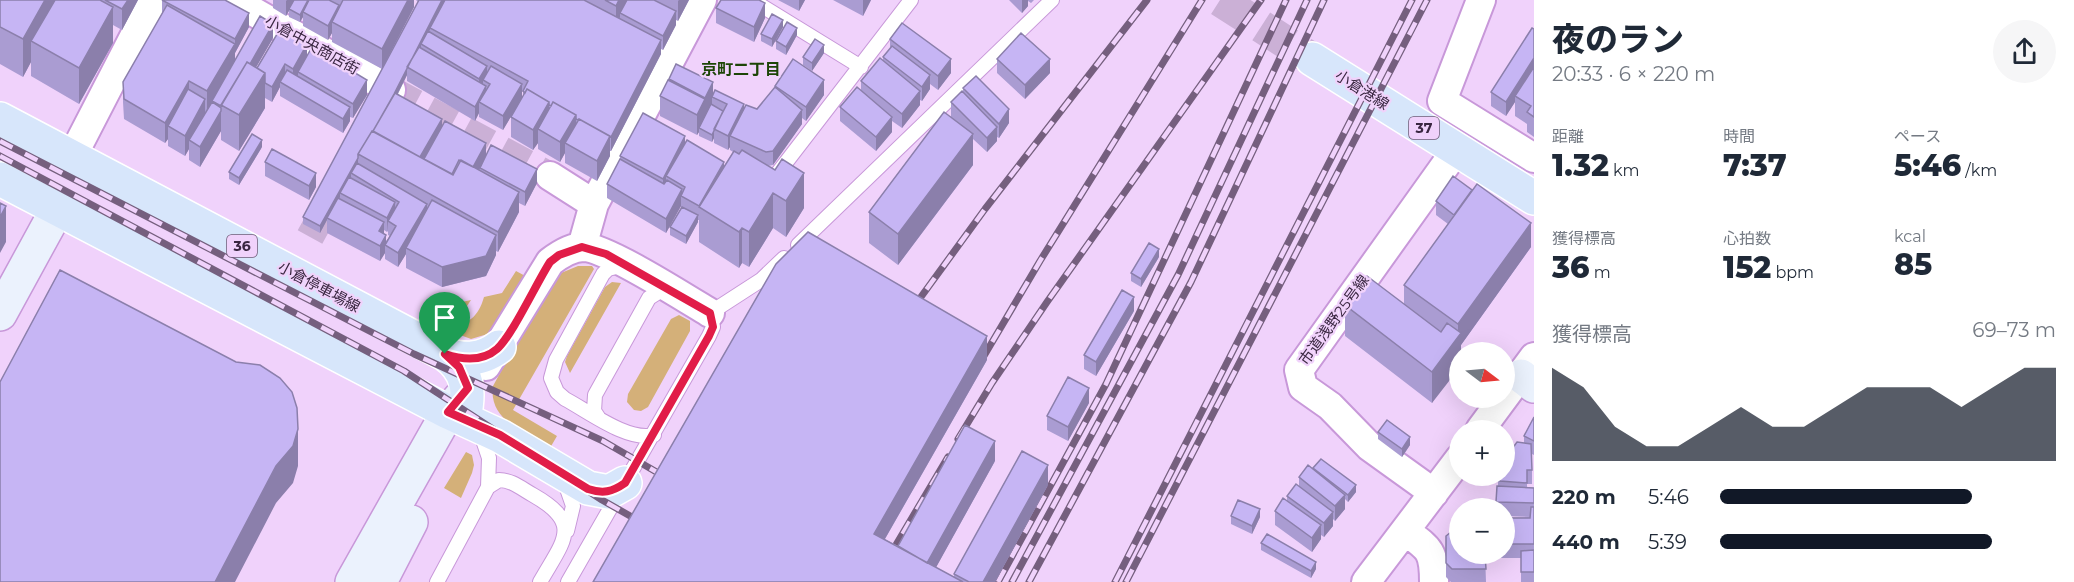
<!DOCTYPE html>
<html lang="ja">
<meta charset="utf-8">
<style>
body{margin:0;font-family:Montserrat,"Noto Sans JP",sans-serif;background:#f6f6f7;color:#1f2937;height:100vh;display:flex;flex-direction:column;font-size:22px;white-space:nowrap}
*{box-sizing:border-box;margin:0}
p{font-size:20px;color:#747a83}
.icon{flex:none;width:33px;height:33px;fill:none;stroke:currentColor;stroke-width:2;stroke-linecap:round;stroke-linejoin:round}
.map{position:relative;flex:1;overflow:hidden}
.sheet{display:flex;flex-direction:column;background:#fff;width:540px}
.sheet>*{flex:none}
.needle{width:39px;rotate:106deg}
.buttons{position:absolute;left:1449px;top:342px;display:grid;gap:12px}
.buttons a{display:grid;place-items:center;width:66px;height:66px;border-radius:50%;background:#fff;box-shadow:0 6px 24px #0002;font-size:30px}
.pin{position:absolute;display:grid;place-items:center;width:51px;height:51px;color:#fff;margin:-62px -26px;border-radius:50% 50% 50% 0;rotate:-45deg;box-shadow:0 0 6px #0007}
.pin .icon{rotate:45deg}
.round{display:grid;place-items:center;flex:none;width:63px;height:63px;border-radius:32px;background:#f6f6f7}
.overview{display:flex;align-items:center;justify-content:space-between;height:102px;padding:0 18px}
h1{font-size:33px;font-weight:800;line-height:45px}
.stats{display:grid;grid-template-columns:repeat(3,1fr);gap:9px;height:102px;padding:6px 18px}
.stats div{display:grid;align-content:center}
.stats b{font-size:30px;font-weight:800}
.stats small{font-size:16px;font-weight:400}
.stats p{font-size:16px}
.chart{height:168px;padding:12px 18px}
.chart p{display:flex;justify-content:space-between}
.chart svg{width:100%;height:108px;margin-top:6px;fill:#111827;opacity:.7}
ul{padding:0 18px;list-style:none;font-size:20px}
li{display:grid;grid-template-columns:96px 72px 1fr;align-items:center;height:45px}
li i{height:15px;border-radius:8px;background:#111827}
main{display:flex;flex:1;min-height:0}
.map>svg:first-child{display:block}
.green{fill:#d4b079}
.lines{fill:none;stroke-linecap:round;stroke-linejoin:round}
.street-tunnel{stroke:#cbb0d6;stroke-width:28;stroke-dasharray:28 14;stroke-linecap:butt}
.primary-tunnel{stroke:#cbb0d6;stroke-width:33;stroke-dasharray:33 16;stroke-linecap:butt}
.lane-casing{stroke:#c898d9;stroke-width:16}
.street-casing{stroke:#c898d9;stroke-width:32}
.secondary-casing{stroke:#c898d9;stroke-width:36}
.primary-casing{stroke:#fff;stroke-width:36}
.lane{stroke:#fff;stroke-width:14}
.street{stroke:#fff;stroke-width:28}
.secondary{stroke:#ebf2fd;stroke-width:33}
.primary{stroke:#d7e6fb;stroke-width:33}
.rail-casing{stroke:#755f7e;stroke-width:7}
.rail{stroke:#f0d2fb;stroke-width:4.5;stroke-dasharray:14;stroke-linecap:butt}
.wall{fill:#aa9cd2;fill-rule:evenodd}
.shaded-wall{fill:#8b7fab}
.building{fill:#c6b5f4;stroke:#8b7fab;stroke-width:1.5}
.route-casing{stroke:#fff;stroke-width:12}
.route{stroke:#e11d48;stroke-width:8}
.labels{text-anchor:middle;stroke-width:4.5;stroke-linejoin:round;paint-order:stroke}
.shield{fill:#f0d2fb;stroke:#705a78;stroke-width:1.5}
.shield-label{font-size:14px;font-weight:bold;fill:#392640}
.street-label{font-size:15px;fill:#392640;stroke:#f0d2fb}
.neighbourhood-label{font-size:16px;font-weight:bold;fill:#1d4506;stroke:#f0d2fb}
</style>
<main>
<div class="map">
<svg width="1534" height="582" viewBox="0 0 1534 582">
<rect width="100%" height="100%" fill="#f0d2fb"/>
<path class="green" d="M578,266H592L594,269L513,410L557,436L550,448C525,433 488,420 493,386L547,287L561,273Z
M516,271L529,278L491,333L471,339L444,329L446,325C467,326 478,318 484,297L502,293Z
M612,282L621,283L570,373L565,362L567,356L605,287Z
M471,300L463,312H441L434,308Z
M679,315L690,321V331L648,407L641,411L634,410L627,402L628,394L671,319Z
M466,452L472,455L474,465L472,473L461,498L444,488Z"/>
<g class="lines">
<path class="street-tunnel" d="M391,90L550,176
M310,237L333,195"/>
<path class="primary-tunnel" d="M1220,0L1312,59"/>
<defs>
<path id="lane" d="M752,0L861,67
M777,174L911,0
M798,245L1052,0
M624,265L608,269L603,274L556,360L551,378L557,392L565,399C588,411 628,442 654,435
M598,417L594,411L595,395L649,298L660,291L669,292
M480,431L489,458L488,487
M564,480L573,506L567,531
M437,582L488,487L499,480C512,480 522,489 533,495C584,524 563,541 540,582
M568,582L709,336L713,327L710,313L761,280L784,258"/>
<path id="street" d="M233,0L391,90
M1481,0L1442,101L1534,158
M72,157L153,0
M550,176L594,204
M582,247L594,204L702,0
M486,366L550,262C559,255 572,247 584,247C607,248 687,299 710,313
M1480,430L1534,357
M1434,493L1370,447L1330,406L1303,387L1299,370L1457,149
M1405,531C1430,549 1434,551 1434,582
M1366,582L1460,458"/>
<path id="secondary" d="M0,314L58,208
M1521,376L1534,386
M352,582L448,412L466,391
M380,582L411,522"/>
<path id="primary" d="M1312,59L1534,198
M0,119L445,354C469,371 470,392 464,419
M0,179L448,412L500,436L588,488L609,492L625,483
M445,354C465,361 482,360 499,347"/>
</defs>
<use href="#lane" class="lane-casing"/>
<use href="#street" class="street-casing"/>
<use href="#secondary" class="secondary-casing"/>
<use href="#primary" class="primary-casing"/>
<use href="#lane" class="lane"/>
<use href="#street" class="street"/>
<use href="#secondary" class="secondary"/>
<use href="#primary" class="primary"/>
<defs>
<path id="rail" d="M0,141L414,354L603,441L672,481
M0,156L404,371L602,500L646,525
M910,312L985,209L1147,0
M978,366L1040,261L1202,0
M958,439L992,383L1047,302L1261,0
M874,582L948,457
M998,582L1106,384L1286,0
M1012,582L1178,275L1307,0
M1029,582L1191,282L1324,0
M1115,582L1412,0
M1126,582L1427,0"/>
</defs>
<use href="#rail" class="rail-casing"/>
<use href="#rail" class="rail"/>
</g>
<path class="wall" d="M0,0H138L122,30L113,25V43L79,104L31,76V62L23,77L0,64Z
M162,0L249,27L235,53V61L273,38L256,67L257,68L307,56L367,95L353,118L350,117V121L343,133L280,96V87L272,102L265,98V108L239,151L221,140V131L200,167L189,160V149L185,156L168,146V139L165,143L124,119L123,102V82L162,14Z
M273,0H414V7L382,69L332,42V33L328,40L303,26V17L300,22L289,17V11L286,16L273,8Z
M416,0H689L678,21L676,20V25L663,50L661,49V54L611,151H610V156L597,181L565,163V153L560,162L538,149V143L533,150L511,137V117L523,97V92L522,91V98L503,130L479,117V113L475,121L407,81V75L398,94L442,128L486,156L537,183L525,206L519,203V212L498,252L496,251V255L486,276L442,287L406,268V254L398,267L385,259V253L380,261L327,233V220L320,233L303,224V217L418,2ZM384,230L387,232L388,231V235L390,236L386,241L384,234Z
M778,0H805L799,11Z
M833,0H871L863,16Z
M1009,0H1034L1031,3L1028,1V6L1022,13Z
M716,8L765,18L754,42L716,23Z
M783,27L772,47L761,41V34Z
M1534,29V137L1527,132V124L1515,116V102L1506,116L1491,106V92Z
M797,35L786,55L776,49V41Z
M890,39L951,73L938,90L930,84V89L922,101L920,100V105L902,128L892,121V132L876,151L840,121V107L861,91V81L883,61V57L890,49Z
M824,53L812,71L803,65V57Z
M997,59L1050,73L1025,99L997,73Z
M669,79L713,93L744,109H757L775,88V86L824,95L806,121L802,118V124L773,165L768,166L804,208L786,237L773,228L749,267L742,263L739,268L699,242V220H698V222L686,244L670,235V227L681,209V206L666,233L607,198V184L620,160V156L685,143L724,166L733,152L730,150V147L728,150L714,143V138L712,142L699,136V132L697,135L660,116V96Z
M963,88L1009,123L999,138L997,137V141L987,152L973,139V165L898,265L869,243V212L951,116V102L963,93Z
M262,147L239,185L229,179V172Z
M265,162L316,187L309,200L265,176Z
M1436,201L1531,247L1461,345V352L1432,403L1345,336V305L1404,304V285L1448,224L1436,215Z
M1159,257L1141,287L1131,281V273Z
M1134,311L1096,376L1084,369V355Z
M987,360L885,539L898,546L995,461L936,567L954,577V574L1048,485L995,582H593Z
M1089,403L1068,441L1047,430V416Z
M1534,417V455L1532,454V484H1527V487L1534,488V582H1521V558H1498V554H1504V518L1530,517L1504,516V508H1496L1498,486V476H1504L1524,443V436Z
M1378,432L1410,445L1402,457L1378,439Z
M1313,468L1356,492L1348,502L1345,499V509L1335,521L1333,519V526L1324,537L1321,535V539L1312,552L1275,525V511L1287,501V496L1299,487V477L1313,469Z
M1231,516L1260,517L1252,534L1231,524Z
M1446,536L1485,554L1486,582H1451L1446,577Z
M1261,543L1316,569L1311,578L1261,550Z"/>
<path class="shaded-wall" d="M45,0H65L31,41V62L23,77V39Z
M128,0H138L122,30V9Z
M287,0H295L286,16V1Z
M308,0H312L303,12V17L300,22V15Z
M408,0H414V7L382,69V49Z
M442,0H445L422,45L421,44V49L407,67Z
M619,0H630L620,13V17L616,26V6Z
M679,0H689L678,21V1Z
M799,0H805L799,11Z
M863,0H871L863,16Z
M1022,0H1028V6L1022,13Z
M765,3V18L754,42V27Z
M339,5V20L332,22V33L328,40V26Z
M113,7V43L79,104V68Z
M676,11V25L663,50V36Z
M249,13V27L235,53V64L212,101V103L207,111V91L235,44V39Z
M783,20V27L772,47V39Z
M273,24V38L231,111L225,107Z
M797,28V35L786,55V47Z
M661,40V54L611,151V137Z
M307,44V58L298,72V75L293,83V69Z
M824,45V53L812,71V63Z
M1534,58V73L1515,96V102L1506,116V102Z
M951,59V73L938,90V76Z
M1050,59V73L1025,99V85Z
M285,64V78L280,82V87L272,102V87Z
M487,66V80H483V87L479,93V79Z
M407,68V75L394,101V94Z
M265,73V108L239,151V115Z
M930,75V89L922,101V87Z
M367,80V95L353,118V104Z
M824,80V95L806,121V107Z
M189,81V101L168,126V139L165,143V123Z
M713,82V98L712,97V106L705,118V98Z
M522,84V98L503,130V116Z
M486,86V101L479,102V113L475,121V107Z
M920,91V105L902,128V114Z
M205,99V119L189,140V149L185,156V136Z
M705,99V119L699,128V132L697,135V115Z
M549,102V122L538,129V143L533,150V130Z
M744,104V118L730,136V147L728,150V136Z
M350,107V121L343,133V119Z
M1009,109V123L999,138V124Z
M802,110V124L773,165V151Z
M221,111V131L200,167V147Z
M576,115V135L565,143V153L560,162V142Z
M892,117V132L876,151V137Z
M442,119V134L426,161L419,159Z
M997,127V141L987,152V138Z
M714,131V138L712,142V135Z
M973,134V165L898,265V234Z
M610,136V156L597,181V161Z
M685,136V150L666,176V186L663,193V179Z
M262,140V147L239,185V178Z
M486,143V157L473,181V167Z
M358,158V165L351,173V178L340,193V197L328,219L327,218V220L320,233V226Z
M724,162V176L699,207V220V206Z
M537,169V183L525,206V192Z
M316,173V187L309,200V186Z
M804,173V208L786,237V201Z
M682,189V196H681V206L666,233V219Z
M519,192V212L498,252V232Z
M773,193V228L749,267V232Z
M395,202V216L388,221L387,232V218Z
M427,204V218L406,248V254L398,267V253Z
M6,206V242L0,253V217Z
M698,215V222L686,244V236Z
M384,222V236L379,231Z
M1531,223V247L1461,345V352H1460V367L1432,403V372L1458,337V324Z
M742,228V263L739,268V232Z
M386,235V246L385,245V253L380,261V246Z
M496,235V255L486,276L442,287V267Z
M1159,249V257L1141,287V279Z
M1134,297V311L1096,376V362Z
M987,336V360L874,558V534Z
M1089,388V403L1068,441V427Z
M298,429V466L293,483L276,503L235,582H215L276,466Z
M1410,437V445L1402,457V449Z
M995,441V461L928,582L927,563Z
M1048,465V485L995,582H983Z
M1356,485V492L1348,502V495Z
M1345,495V509L1335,521V506Z
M1260,509V517L1252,534V526Z
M1333,512V526L1324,537V523Z
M1321,525V539L1312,552V538Z
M1316,562V569L1311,578V571Z"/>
<path class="building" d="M0,0H45L23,39L0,27Z
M55,0H100L113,7L79,68L31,41Z
M105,0H128L122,9Z
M162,0H225L249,13L235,39Z
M294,0H308L300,15L289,9Z
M309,0H329L339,5L328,26L303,12Z
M343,0H408L382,49L332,22Z
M419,0H442L394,94L373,131H372L358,154V158L320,226L303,217Z
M445,0H584L661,40L611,137L579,119L578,120L576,119V115L553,102L551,106L549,105V102L527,89L525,93L523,91L528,81L430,28Z
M605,0H619L616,6Z
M627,0H654L676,11L663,36L620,13Z
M721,0H759L765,3L754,27L716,8Z
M167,5L235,44L207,91L189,81L165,123L124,99L123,82Z
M772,14L783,20L772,39L761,34Z
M260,16L273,24L250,64L247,62L221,106L212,101Z
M787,22L797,28L786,47L776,41Z
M902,23L951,59L938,76L890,39Z
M1532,28L1534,29V58L1506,102L1491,92Z
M280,29L307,44L293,69L285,64L272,87L265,83V73L257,68Z
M428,31L487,66L479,79L421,44Z
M1021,33L1050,59L1025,85L997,59Z
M815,39L824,45L812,63L803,57Z
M892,46L930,75L922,87L883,57Z
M312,47L367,80L353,104L298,72Z
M419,47L486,86L475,107L407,67Z
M880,58L920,91L902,114L861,81Z
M793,59L824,80L806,107L775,86Z
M247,62L265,73L239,115L221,105Z
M676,64L713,82L705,98L669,79Z
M491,66L522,84L503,116L479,102L490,84L483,80Z
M1534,67V117L1527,112L1531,106L1515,96Z
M287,70L350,107L343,119L280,82Z
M976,76L1009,109L999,124L963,88Z
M668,80L705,99L697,115L660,96Z
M775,87L802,110L773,151L766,152L730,136L746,105L757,109Z
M857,87L892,117L876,137L840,107Z
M188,89L205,99L185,136L168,126Z
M527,89L549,102L533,130L511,117Z
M715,90L744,104L728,136L714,129L727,104L712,97Z
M962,91L997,127L987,138L951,102Z
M395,93L442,119L420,157L373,131Z
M212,102L221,108V111L200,147L189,140Z
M553,102L576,115L560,142L538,129Z
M711,104L723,111L712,135L699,128Z
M944,112L973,134L898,234L869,212Z
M643,113L685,136L663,179L620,156Z
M579,119L610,136L597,161L565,143Z
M445,121L486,143L473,167L459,160L452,174L424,159Z
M372,131L453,175L461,160L519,192L498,232L358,154Z
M252,134L262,140L239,178L229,172Z
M687,140L724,162L699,206L681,196L685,187L666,176Z
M491,145L537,169L525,192L480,168Z
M272,149L316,173L309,186L265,162Z
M742,150L775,170L782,159L804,173L786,201L773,193L749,232L742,228L739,232L699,207L734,151L739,154Z
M620,159L664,184L667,180L682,189L666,219L607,184Z
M357,163L427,204L398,253L385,245L396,226L388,221L399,202L351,173Z
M1453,176L1472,190L1454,215L1436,201Z
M349,177L395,202L387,218L340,193Z
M1477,184L1531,223L1458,324L1404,285Z
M338,198L384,222L379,231L386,235L380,246L327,218Z
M432,200L496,235L486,256L442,267L406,248Z
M0,203L6,206L0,217Z
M682,207L698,215L686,236L670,227Z
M808,232L987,336L874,534L963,582H593L776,264Z
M1149,243L1159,249L1141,279L1131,273Z
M60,270L236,362L260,365L280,378L292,392L297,408L298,429L293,446L276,466L215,582H0V382Z
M1367,276L1441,332L1447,323L1461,333L1432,372L1345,305Z
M1122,290L1134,297L1096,362L1084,355Z
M1068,377L1089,388L1068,427L1047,416Z
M1534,417V441L1524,436Z
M1387,420L1410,437L1402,449L1378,432Z
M965,425L995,441L927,563L898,546Z
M1517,442L1531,444L1532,470H1527V483L1500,481L1499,476H1504V460Z
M1022,451L1048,465L983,582H969L954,574Z
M1321,459L1356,485L1348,495L1313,468Z
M1308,465L1345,495L1335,506L1299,477Z
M1296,484L1333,512L1324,523L1287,496Z
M1497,486L1534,488V503L1496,502Z
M1283,498L1321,525L1312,538L1275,511Z
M1238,500L1260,509L1252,526L1231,516Z
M1531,507H1534V544H1504V518H1530Z
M1460,524V532H1454Z
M1451,532H1460V554H1485L1486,569H1452L1446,563V536Z
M1267,534L1316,562L1311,571L1261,543Z
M1534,550V572H1521V551Z"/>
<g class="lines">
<defs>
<path id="route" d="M582,247L606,254L710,313L713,327L709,336L625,483C612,492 603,494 588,489L500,435L448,412L468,388L459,367L445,354C463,360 482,362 497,349C512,336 537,282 550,262L559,255Z"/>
</defs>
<use href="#route" class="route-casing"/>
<use href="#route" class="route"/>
</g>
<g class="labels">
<g class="shield">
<rect x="1409" y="117" width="30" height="22" rx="4.5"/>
<rect x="227" y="235" width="30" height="22" rx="4.5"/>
</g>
<g class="shield-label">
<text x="1424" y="133">37</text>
<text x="242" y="251">36</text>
</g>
<g class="street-label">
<text transform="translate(312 45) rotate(29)" y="5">小倉中央商店街</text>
<text transform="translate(1362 90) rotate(32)" y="5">小倉港線</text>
<text transform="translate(319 287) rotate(28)" y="5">小倉停車場線</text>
<text transform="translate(1334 320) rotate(-54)" y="5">市道浅野25号線</text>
</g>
<g class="neighbourhood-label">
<text x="741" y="75">京町二丁目</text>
</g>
</g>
</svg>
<div class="buttons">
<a><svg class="needle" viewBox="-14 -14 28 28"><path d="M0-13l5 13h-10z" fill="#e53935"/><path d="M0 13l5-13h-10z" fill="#747a83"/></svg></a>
<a>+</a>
<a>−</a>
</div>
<div class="pin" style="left:445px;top:354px;background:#1e9e55"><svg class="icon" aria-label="arrive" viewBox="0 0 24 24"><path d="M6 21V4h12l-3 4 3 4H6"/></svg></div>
</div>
<section class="sheet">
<div class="overview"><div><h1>夜のラン</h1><p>20:33 · 6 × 220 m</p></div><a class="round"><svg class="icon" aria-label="share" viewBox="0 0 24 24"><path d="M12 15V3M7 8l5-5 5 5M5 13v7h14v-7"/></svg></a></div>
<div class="stats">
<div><p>距離</p><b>1.32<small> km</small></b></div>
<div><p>時間</p><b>7:37</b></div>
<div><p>ペース</p><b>5:46<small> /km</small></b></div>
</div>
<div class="stats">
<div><p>獲得標高</p><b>36<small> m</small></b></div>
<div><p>心拍数</p><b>152<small> bpm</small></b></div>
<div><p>kcal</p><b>85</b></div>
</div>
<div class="chart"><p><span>獲得標高</span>69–73 m</p>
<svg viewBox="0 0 160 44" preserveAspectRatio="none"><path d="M0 44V6L10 14L20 30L30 38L40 38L50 30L60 22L70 30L80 30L90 22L100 14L110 14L120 14L130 22L140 14L150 6L160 6V44z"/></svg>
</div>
<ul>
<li><b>220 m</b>5:46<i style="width:75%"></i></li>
<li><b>440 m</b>5:39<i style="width:81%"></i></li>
</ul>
</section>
</main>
